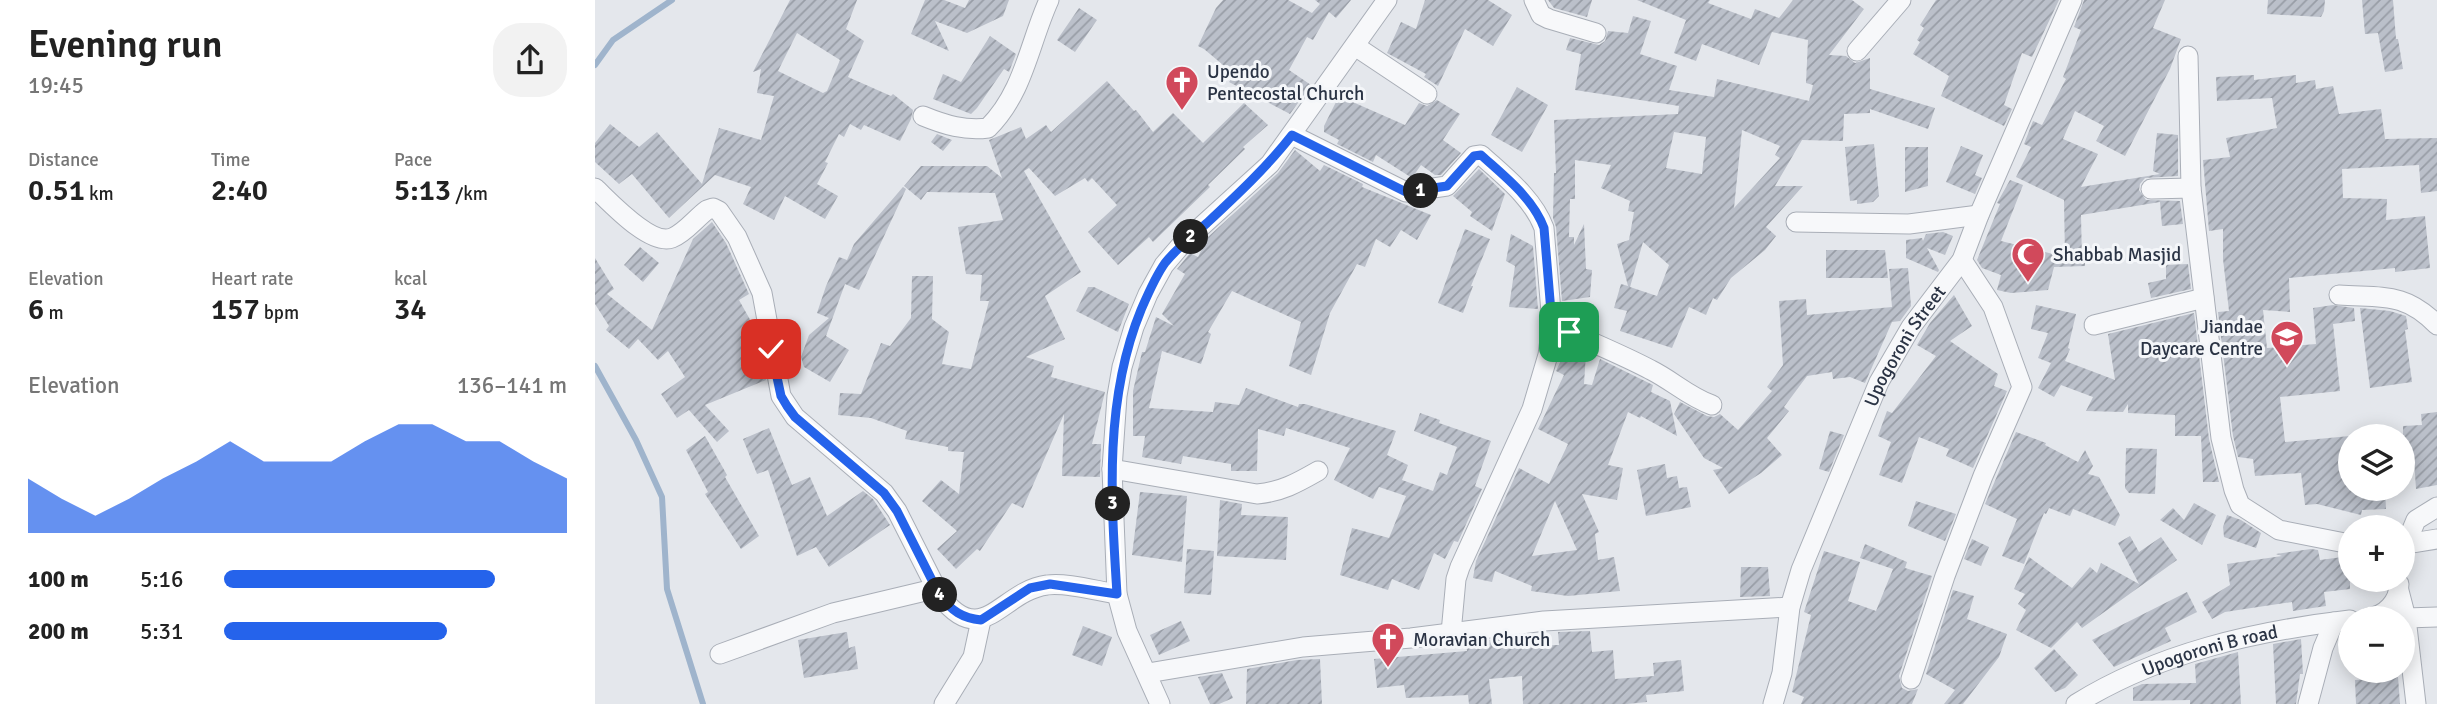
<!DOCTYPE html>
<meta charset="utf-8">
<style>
body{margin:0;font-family:Signika,sans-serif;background:#f2f2f2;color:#222;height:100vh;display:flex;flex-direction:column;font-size:26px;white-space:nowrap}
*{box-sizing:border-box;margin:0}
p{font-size:23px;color:#767676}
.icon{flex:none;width:38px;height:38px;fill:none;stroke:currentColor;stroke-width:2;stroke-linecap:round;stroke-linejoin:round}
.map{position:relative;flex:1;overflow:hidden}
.panel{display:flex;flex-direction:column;background:#fff;width:595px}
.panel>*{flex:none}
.controls{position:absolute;left:1743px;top:424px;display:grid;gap:14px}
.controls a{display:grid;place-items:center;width:77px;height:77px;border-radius:50%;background:#fff;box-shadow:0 4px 18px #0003;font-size:35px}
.pin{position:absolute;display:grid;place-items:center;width:60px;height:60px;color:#fff;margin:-30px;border-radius:14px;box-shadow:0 4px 10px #0006}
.km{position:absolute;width:35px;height:35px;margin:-18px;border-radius:50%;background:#222;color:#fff;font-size:19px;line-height:35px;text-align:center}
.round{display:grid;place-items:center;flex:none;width:74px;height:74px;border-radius:28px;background:#f2f2f2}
.summary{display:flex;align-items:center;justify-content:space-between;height:119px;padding:0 28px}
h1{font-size:38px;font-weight:600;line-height:52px}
.stats{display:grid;grid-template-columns:repeat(3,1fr);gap:10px;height:119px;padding:7px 28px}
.stats div{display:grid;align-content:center}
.stats b{font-size:30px;font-weight:600}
.stats small{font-size:19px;font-weight:400}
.stats p{font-size:19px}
.chart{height:196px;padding:14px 28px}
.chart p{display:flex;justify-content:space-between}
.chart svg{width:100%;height:126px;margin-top:7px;fill:#2563eb;opacity:.7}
ul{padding:0 28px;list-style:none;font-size:23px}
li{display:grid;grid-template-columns:112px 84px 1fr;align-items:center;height:52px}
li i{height:18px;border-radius:9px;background:#2563eb}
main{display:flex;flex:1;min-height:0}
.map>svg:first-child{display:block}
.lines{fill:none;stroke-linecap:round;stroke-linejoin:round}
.stream{stroke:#9fb4cc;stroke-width:6}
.building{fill:url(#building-hatch);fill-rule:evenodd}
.minor-casing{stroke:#a9aeb7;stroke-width:21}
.minor{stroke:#f7f8fa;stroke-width:19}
.route-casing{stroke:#fff;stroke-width:14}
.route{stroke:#2563eb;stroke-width:9}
.labels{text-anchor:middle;stroke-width:6;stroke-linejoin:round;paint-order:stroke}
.poi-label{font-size:19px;fill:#2b3445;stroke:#f4f6f9;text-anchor:start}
.street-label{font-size:19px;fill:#2b3445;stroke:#f4f6f9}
</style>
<main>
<section class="panel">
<div class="summary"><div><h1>Evening run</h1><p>19:45</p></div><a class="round"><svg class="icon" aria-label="share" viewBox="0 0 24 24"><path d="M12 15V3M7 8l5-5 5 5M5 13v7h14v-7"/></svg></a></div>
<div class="stats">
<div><p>Distance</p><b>0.51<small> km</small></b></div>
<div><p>Time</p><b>2:40</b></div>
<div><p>Pace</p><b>5:13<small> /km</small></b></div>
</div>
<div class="stats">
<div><p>Elevation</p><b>6<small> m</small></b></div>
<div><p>Heart rate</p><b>157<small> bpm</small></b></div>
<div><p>kcal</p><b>34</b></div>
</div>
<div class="chart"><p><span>Elevation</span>136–141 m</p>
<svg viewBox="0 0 160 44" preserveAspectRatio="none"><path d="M0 44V25L10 32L20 38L30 32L40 25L50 19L60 12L70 19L80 19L90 19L100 12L110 6L120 6L130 12L140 12L150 19L160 25V44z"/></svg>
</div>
<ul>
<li><b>100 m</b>5:16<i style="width:79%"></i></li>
<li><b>200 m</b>5:31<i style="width:65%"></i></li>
</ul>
</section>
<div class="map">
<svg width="1842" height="704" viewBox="0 0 1842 704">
<defs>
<pattern id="building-hatch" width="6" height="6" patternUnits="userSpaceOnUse" patternTransform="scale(1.75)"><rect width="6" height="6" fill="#bbc0ca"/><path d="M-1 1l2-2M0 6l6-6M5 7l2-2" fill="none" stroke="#989da6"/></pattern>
</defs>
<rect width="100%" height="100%" fill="#e4e7ec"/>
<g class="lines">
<path class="stream" d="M0,65L18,40L77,0
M0,366L41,440L67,497L72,589L108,704"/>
</g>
<path class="building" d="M195,0H262L251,29L269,41L253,77L296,96L298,94L318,110L316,119L305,141L269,125L266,130L255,124L249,137L244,134L230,162L233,163L222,184L243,196L230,219L190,196L179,220L148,204L156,187L120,175L74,218L37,174L24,184L0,162V143L15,124L44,147L62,132L107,184L124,128L166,140L179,96L162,93L166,69L158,72ZM202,33L245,60L232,91L228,93L183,71Z
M330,0H349L370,8L374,0H414L408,16L372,33L340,21L354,51L316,34Z
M628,0H693L717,13L725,4L720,0H756L741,18L734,12L718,40L712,37L694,70L716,85L695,114L634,82L640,75L609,49L603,46L621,8Z
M830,0H893L917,15L898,46L870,29L843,86L829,77L831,74L792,53L806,22L821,29Z
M953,0H997L992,17L959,8Z
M1042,0H1115L1113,3L1156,19L1160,9L1184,18L1198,0H1257L1269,9L1234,55L1251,56L1260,63L1275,58V89L1340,108L1333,129L1275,109V113L1249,114L1248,141L1207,140L1180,186H1208L1171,227L1181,236L1170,250L1136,278L1122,300L1118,298L1111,315L1094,307L1077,348L1025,331L1032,311L1019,308L1026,284L1033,286L1022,244L1034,240L1039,212L1033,211L1035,201L1006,188L1016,165L980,160V199H975L974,237H979V245L989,224L991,269L997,270L995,297L967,301L961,227L958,218L959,173H961L959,120L1083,114L1084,106L980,90L986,54L971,50L975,38L1004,45L1010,41L1013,31L1033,33L1038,16L1056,21L1045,54L1082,66L1074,90L1119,97L1122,79L1214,101L1218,85L1211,83L1213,40L1177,32L1164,65L1107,44L1101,61L1079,53L1091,20ZM1147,130L1185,146L1180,155L1185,158L1139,208ZM1079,132L1111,137L1107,174L1071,168ZM1048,242L1074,265L1062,296L1035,287Z
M1341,0H1464L1437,57L1427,53L1409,105L1417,109L1409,126L1346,96L1354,76L1318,54L1325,42L1322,40L1329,28L1325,25Z
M1489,0H1570L1558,28L1586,39L1575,69L1530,156L1501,141L1509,126L1480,111L1468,139L1503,154L1486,187L1565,174L1558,171L1562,133L1583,135V176L1550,178L1545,184L1544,190L1551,200L1585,201L1588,224L1567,226L1565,202L1486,215L1487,261L1490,262V266L1459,267L1453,290L1416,293L1402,290L1406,275L1387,268L1382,260L1405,204L1402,203L1415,180L1428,185L1406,241L1470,257L1469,200L1421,177L1436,147L1429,144L1438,121L1447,125L1471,79L1468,77L1486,30L1479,27Z
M1673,0H1730L1729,11L1726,17L1672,14Z
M1767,0H1798L1801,39H1803L1808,69L1790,72L1783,33L1770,34Z
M484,8L502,20L480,52L462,40Z
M395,36L421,54L414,72L409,69L382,108L376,114L338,99L348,74L366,82Z
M1659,75V80L1701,75V83L1720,80L1721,89L1738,86L1744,114L1786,109L1790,139L1842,138V191L1826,193L1824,165L1747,169L1748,198L1792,199L1791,220L1830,216L1835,268L1800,272V268L1694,278L1695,312L1668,310L1672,348L1721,344L1718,308L1738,305L1759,308L1760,321L1738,324L1745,391L1685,397L1690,442L1755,436V488H1790L1791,509L1767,510L1766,515L1722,504L1710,505L1706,473L1660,476L1658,459L1643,457L1638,436L1623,312L1634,311L1628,259V229L1614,231L1608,160L1635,157L1631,138L1682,128L1677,98L1622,101L1621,77Z
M512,81L539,111L541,110L558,132L578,113L608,143L649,103L673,125L648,147L650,149L613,185L615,187L558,242L554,237L523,265L493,232L522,205L497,178L493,182L490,178L460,196L434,168L429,171L486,272L450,296L470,339L431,357L459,366L456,377L510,392L497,444H506L505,477L467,476L469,414L428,508L417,503L385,551L382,549L361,569L342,549L362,531L327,501L346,480L364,494L369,452L353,451V447L310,439L312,431L276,418L243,415L245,393L266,394L286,343L295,346L316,318L317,276H338L337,319L354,332L347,364L376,369L394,301H385L387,275L371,274L363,227L408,220L400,193L332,192L326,200L309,186L326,166H392L407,178L394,140L426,127L431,139L451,125L456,132Z
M922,87L953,105L927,152L896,135Z
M744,96L810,125L824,103L832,106L842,100L865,114L848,140L866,153L846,175H840L826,165L817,178L781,155L778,162L742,144L744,140L729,132V126Z
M342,134L357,140L348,151L336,142Z
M1279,144L1284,196L1278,202L1262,204V200L1255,201L1250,147Z
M1366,146L1388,155L1380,175L1387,178L1380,194L1351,182Z
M1310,147H1333V186L1310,192Z
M700,150L725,171L729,165L768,184L767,187L836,215L822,240L806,230L795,247L781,239L770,267L762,264L735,313L716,375L694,366L706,322L637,291L613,332L616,334L606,364L567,351L554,408L618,412L620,402L644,405L651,388L703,407L704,404H710L801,431L792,455L813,465L807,480L838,491L845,472L852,475L862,447L819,431L825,413L845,420L844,423L896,441L880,486L887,489L863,542L859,541L850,559L839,553L824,590L797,579L793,590L745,575L757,528L794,538L811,496L784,487L778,499L739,480L755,448L691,428L689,436L663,429L662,471H636V464L588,456L586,464L547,457L550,436H538V391L547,352H550L561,317L579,326L567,314L590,274L582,269L595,253L603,257L613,237L683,173Z
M884,169L910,194L897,231L875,216L877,212L858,196Z
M308,187L311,189L264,290L250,284L231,336L254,350L235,382L209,367L206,357L214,335L234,318L222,313L231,286L244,257L252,260L259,244Z
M117,222L131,243L154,294L144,300L162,332L171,380L110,405L134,431L122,442L94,410L82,418L66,394L90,377L73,351L63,360L43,339L34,349L11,330L14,326L0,304V258L19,289L12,294L57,330L98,239Z
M870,229L895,239L876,286H878L868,313L843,303Z
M1348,232L1358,236L1350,255L1332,248L1344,270L1343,272L1311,258V240L1327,238L1328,241L1331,234Z
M916,234L938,246L943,309L914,307L920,266L911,261Z
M45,247L64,263L48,282L29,265Z
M1231,250H1290L1293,278H1231Z
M1593,264L1596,289L1556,298L1553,283L1571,279V265Z
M1313,268L1316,306L1305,321L1297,322L1270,383L1255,377L1238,379L1237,372L1212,376L1189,407L1194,411L1172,438L1187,455L1166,473L1134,494L1118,470L1128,468L1109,458L1079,414L1085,402L1112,416L1119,417L1125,414L1143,430L1177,391L1172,387L1188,365L1184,301L1211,299L1212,315L1297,307L1294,269Z
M493,287H499L534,304L523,332L481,311Z
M1359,295L1377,326L1355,341L1403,374L1399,386L1412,391L1378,468L1351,456L1354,449L1324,437L1307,483L1284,475L1296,442L1283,436L1292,411L1297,413L1341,356L1322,345L1335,323Z
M1441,305L1481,314L1473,348L1475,349L1470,361L1520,380L1513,334L1599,313L1614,439L1624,482H1608L1606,436H1580V415L1533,413V404L1528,412L1491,411L1498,397L1466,385L1459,397L1443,388L1456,363L1443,358L1453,333L1436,329Z
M1765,308L1795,311L1811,316L1813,329L1810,330L1817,382L1775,388Z
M973,345L991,353L989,384L997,385L1005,359L1058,385L1056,392L1075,401L1082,436L1046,416L1045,418L1033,412L1013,465L1028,468L1022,500L987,494L1004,532L1000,534L1003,560L1019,557L1025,591L973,596L936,591L937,586L900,571L897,582L878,578L881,561L924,468L954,484L973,444L943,429L969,375L961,371ZM960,501L982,550L937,556Z
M1842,412V485L1821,489L1819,459L1808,460V426L1827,425L1826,414Z
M174,428L197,485L215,477L232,516L268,491L278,499L295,525L234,567L221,547L202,556L173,470L162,474L148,439Z
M1235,431L1249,435L1234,472L1224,469Z
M1421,432L1451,443L1450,445L1483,462L1490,450L1498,466L1493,474L1504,477L1525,515L1520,526L1478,509L1475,516L1454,508L1451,514L1449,513L1429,564L1407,556L1422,519L1390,504Z
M110,436L132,475L130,477L164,536L146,549L110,494L113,492L91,450Z
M1531,448L1562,449L1560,494L1534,493L1530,488Z
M1070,464L1072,478L1082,476L1084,488L1092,487L1096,507L1051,516L1042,470Z
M545,492L592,496L587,562L537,555Z
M625,500L647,504L646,515L693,517L691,560L622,556Z
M1321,501L1361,514L1350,541L1313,526Z
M1599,503L1621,515L1607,545L1565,520L1578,508L1589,520Z
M1632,515L1646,520L1666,533L1661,548L1629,537L1628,527Z
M1535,536L1544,552L1566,537L1582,560L1487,628L1482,622L1456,648L1421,630L1431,610L1423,604L1430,594L1419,589L1434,557L1477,588L1495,567L1502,573L1506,563L1544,584L1523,543Z
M1377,539L1394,547L1386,566L1369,559Z
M1270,544L1312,562L1310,568L1337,576L1304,676L1307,688L1313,691L1323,689L1317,704H1206L1209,697L1197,692L1216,615L1209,612L1229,551L1265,562L1253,601L1281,611L1298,569L1265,558Z
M592,549L619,551L616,595L589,593Z
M1716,549L1723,550L1725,560L1755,556V589L1729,592L1731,606L1698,611L1697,602L1630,612L1617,619L1607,602L1635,585L1632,564L1687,556L1681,554Z
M1146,567H1173L1175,596L1145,597Z
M1358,590L1379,596L1372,619L1412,634L1404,657L1368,704H1349L1360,690L1331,674Z
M1592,592L1602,612L1570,628L1576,641L1519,667L1497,640Z
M586,621L595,641L564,655L555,635Z
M488,626L517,637L507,666L477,655Z
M995,631L997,652L1018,650L1020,679L1059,676L1058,663L1086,660L1089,691L1051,695L1052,702L1032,704H928L927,676L894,679L897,704H874L873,695L811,698L809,685L782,688L779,659L872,651L871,643L917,637L918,646L964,645L963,632Z
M252,632L254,648L260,646L263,669L209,678L203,640Z
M1706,639L1708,674H1705L1701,704H1681L1678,644Z
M1459,649L1483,675L1470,688L1460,692L1439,668Z
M1643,652L1646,704H1595V700L1538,701V688L1547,684L1601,683L1600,664Z
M725,659L727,704H651L652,669L702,660Z
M627,673L638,698L624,704H615L603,677Z
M1803,677L1805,704H1761L1760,680Z"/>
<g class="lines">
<defs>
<g id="minor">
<path d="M939,0L946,15L954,19L1001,33"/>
<path d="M760,46L832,94"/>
<path d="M1262,51L1306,0"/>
<path d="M1593,56L1596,188L1626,438L1639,490L1645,505L1684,530L1755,544"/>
<path d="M328,116C350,125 370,131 393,128C429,92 434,44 454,0"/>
<path d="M697,135L811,192L852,186L879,156L886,155C909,176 938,198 949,228L957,324L953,355L937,409L865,567L861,579L856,633"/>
<path d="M0,188C15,202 55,246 77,238C90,233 101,218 112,210L118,208L124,211L142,237L167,293L186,396L200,417L289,493L302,511L345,596C388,651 406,591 452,585C471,582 502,591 522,594"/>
<path d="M1556,189L1596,188"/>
<path d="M1201,222L1314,224L1384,215"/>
<path d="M1744,295C1788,298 1810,292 1842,325"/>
<path d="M957,324C990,340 1024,353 1056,370C1078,381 1094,397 1117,405"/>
<path d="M1499,325L1609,298"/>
<path d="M517,469L662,494C686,492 702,483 723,471"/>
<path d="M1808,544H1811L1821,520L1842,507"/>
<path d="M1808,549L1811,544L1842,539"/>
<path d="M1804,591L1811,618L1821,704"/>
<path d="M1773,618C1790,616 1804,602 1804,584"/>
<path d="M1811,618L1842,617"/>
<path d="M125,654L238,613L343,588"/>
<path d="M553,673L708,647L816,638L949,621L1195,607"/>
<path d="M1316,679L1350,576L1388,476L1427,387L1398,307L1367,260"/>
<path d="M349,704L378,657L386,620"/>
<path d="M565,704L532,631L522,594L517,469L522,396L527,367L539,327L553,294L569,265L587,244L675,164L792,0"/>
<path id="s1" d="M1178,704L1187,673L1195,607L1206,570L1284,382L1316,327L1367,260L1384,215L1477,0"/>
<path id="s2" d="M1481,704C1563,653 1660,631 1755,620"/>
<path d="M1713,704L1728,648L1739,622"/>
</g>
</defs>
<use href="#minor" class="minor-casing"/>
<use href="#minor" class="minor"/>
</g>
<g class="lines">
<defs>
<path id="route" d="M176,349L186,396L192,406L200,417L289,493L302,511L345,596C357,611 367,618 386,620L435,588L455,584L522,594C516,499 509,400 546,310C553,294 560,277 570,263C582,248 597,236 612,223C642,195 672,167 697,135L811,192L852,186L879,156L886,155C909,176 938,198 949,228L957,324L974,332"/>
</defs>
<use href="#route" class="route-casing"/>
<use href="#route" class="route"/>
</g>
<defs>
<symbol id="church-pin" viewBox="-11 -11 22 30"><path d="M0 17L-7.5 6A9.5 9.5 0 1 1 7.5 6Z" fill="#d1495b" stroke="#f4f6f9"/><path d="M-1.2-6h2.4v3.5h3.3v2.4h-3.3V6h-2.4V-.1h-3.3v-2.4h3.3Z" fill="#fff"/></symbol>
<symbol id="mosque-pin" viewBox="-11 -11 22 30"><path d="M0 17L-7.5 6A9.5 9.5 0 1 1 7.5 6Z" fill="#d1495b" stroke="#f4f6f9"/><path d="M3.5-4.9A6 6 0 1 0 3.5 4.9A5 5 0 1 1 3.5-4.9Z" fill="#fff"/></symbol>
<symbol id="school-pin" viewBox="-11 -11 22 30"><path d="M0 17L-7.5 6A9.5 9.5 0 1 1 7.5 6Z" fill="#d1495b" stroke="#f4f6f9"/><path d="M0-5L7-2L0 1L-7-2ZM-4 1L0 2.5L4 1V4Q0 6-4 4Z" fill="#fff"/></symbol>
</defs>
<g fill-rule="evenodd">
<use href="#church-pin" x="568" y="63" width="38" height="52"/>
<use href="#mosque-pin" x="1414" y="235" width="38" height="52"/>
<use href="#school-pin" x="1673" y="318" width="38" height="52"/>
<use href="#church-pin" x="774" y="620" width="38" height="52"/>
</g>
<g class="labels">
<g class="poi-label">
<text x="612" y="78">Upendo<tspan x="612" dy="22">Pentecostal Church</tspan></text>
<text x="1458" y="261">Shabbab Masjid</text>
<text x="1668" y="333" text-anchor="end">Jiandae<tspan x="1668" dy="22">Daycare Centre</tspan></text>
<text x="818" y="646">Moravian Church</text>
</g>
<g class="street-label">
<text dy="7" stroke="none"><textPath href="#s1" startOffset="385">Upogoroni Street</textPath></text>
<text dy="7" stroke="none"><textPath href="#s2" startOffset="145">Upogoroni B road</textPath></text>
</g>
</g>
</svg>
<div class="controls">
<a><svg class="icon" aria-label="layers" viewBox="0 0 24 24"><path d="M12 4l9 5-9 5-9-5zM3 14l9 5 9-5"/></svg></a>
<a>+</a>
<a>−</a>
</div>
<div class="pin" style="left:974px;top:332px;background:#1e9e55"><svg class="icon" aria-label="arrive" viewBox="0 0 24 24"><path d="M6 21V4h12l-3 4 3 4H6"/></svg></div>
<div class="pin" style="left:176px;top:349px;background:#d93025"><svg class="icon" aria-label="check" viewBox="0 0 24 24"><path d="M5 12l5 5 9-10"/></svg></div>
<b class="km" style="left:826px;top:191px">1</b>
<b class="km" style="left:596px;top:237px">2</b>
<b class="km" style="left:518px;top:504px">3</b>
<b class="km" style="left:345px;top:595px">4</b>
</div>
</main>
